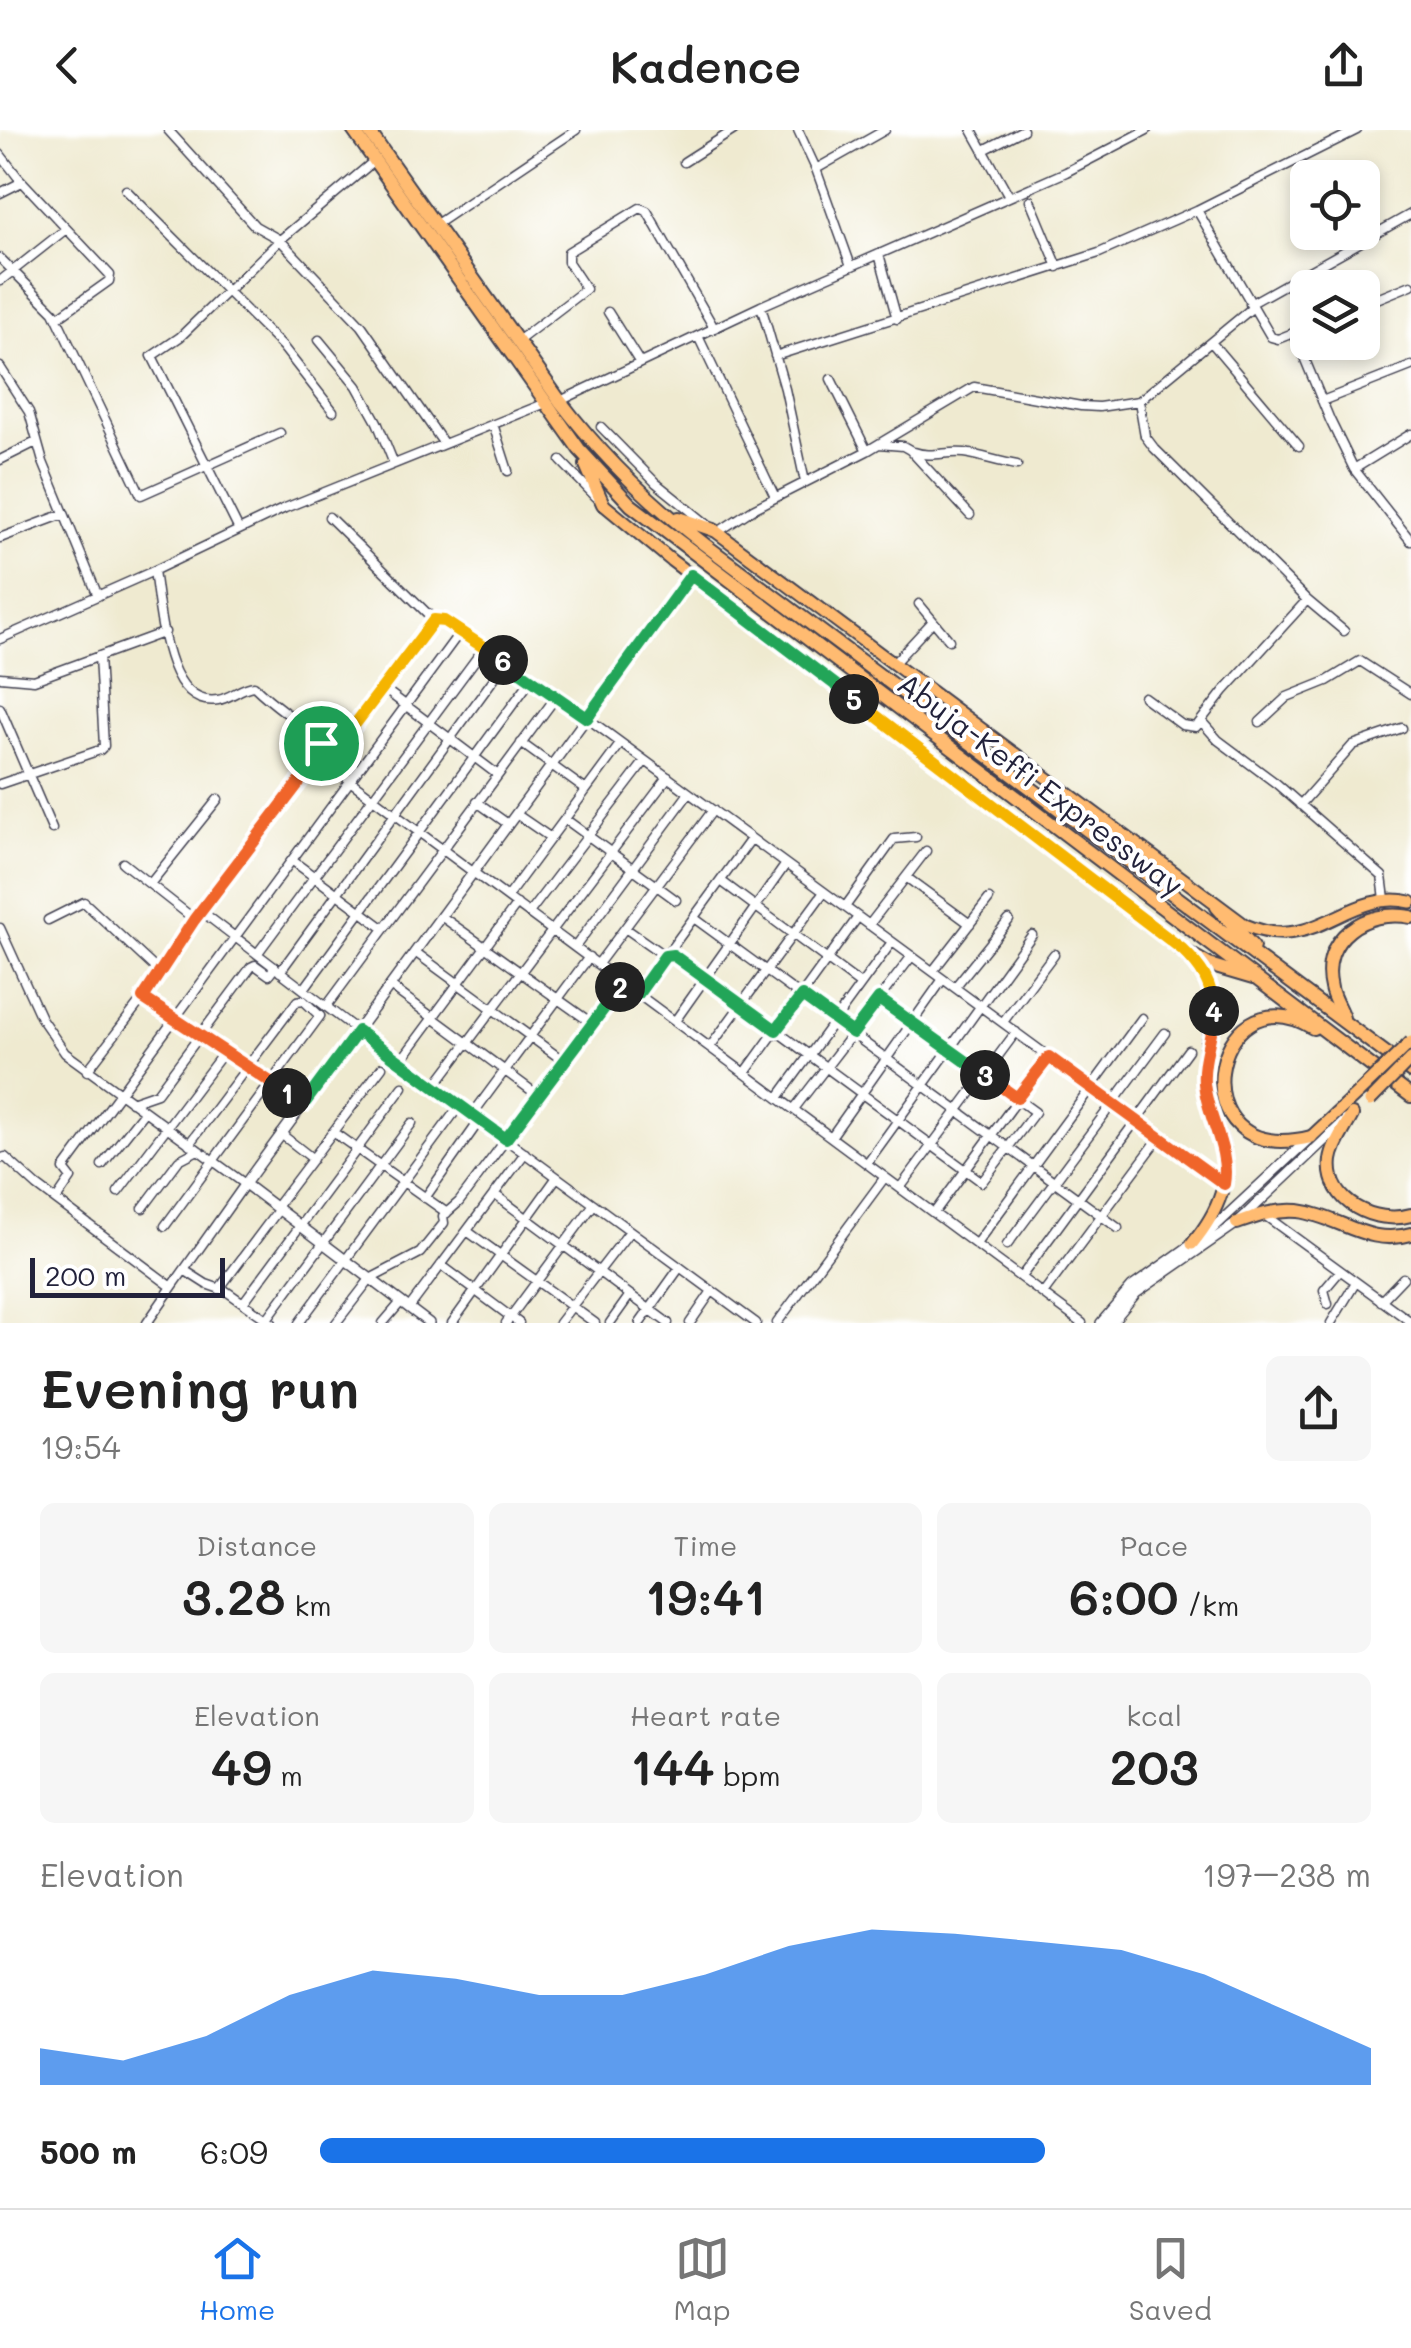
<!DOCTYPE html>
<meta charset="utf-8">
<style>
body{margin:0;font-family:Mali,sans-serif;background:#f6f6f6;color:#222;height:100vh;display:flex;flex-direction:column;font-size:38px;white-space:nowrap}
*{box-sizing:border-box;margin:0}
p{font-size:32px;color:#767676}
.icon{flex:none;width:55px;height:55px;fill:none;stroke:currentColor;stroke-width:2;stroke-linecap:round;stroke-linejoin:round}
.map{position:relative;height:1193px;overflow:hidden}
.panel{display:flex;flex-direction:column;background:#fff;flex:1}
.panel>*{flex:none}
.fabs{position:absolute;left:1290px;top:30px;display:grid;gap:20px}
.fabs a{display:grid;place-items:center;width:90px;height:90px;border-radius:15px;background:#fff;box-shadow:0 5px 15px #0003;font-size:50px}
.scale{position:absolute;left:30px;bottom:25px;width:195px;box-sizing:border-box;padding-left:10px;border:5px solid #22223b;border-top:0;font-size:28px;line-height:35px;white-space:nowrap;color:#22223b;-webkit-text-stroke:8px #fff;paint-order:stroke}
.pin{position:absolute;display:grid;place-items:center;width:85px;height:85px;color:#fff;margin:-42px;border:5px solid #fff;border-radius:50%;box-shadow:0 2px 10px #0007}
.km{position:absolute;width:50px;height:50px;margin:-25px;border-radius:50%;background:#222;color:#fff;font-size:28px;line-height:50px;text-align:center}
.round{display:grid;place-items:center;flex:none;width:105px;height:105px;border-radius:15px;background:#f6f6f6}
.head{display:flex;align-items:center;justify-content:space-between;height:170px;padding:0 40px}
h1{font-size:55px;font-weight:600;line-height:75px}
.stats{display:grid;grid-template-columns:repeat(3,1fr);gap:15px;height:170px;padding:10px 40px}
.stats div{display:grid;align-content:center;border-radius:15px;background:#f6f6f6;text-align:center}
.stats b{font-size:50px;font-weight:600}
.stats small{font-size:28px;font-weight:400}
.stats p{font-size:28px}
.chart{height:280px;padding:20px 40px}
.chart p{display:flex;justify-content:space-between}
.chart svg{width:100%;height:180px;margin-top:10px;fill:#1a73e8;opacity:.7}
ul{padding:0 40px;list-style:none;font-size:32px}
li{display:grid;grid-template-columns:160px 120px 1fr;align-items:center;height:75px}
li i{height:25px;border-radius:12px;background:#1a73e8}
header{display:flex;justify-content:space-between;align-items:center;height:130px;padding:0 40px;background:#fff;font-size:45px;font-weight:600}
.menu{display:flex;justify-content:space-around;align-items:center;height:140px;border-top:2px solid #e0e0e0;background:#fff;font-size:28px;color:#767676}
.menu a{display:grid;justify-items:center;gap:5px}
.menu .current{color:#1a73e8}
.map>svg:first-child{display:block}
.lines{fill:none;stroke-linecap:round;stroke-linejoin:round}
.minor-casing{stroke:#414051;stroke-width:11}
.tertiary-casing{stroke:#414051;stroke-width:12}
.primary-casing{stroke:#414051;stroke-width:15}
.trunk-casing{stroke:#414051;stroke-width:16}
.minor{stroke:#fff;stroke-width:8}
.tertiary{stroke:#fff;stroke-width:9}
.primary{stroke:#ffbb71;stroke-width:11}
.trunk{stroke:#ffbb71;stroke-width:12}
.primary-bridge-casing{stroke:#414051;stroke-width:15;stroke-linecap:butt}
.primary-bridge{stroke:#ffbb71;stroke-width:11}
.split-1-casing{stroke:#fff;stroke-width:20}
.split-2-casing{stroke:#fff;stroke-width:20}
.split-3-casing{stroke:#fff;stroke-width:20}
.split-4-casing{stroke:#fff;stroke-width:20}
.split-5-casing{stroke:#fff;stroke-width:20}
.split-6-casing{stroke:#fff;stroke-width:20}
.split-7-casing{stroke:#fff;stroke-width:20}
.split-1{stroke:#f0652b;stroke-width:12}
.split-2{stroke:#22a559;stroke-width:12}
.split-3{stroke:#22a559;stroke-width:12}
.split-4{stroke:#f0652b;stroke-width:12}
.split-5{stroke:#f5b400;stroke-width:12}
.split-6{stroke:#22a559;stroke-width:12}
.split-7{stroke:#f5b400;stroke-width:12}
.labels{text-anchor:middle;stroke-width:8;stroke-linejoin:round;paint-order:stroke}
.street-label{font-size:30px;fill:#22223b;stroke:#fff}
</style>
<header><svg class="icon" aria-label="back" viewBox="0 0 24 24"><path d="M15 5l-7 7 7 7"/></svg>Kadence<svg class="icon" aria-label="share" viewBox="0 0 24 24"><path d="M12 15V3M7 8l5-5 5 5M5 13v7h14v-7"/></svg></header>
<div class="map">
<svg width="1411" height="1193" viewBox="0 0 1411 1193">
<rect width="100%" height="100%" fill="#fff"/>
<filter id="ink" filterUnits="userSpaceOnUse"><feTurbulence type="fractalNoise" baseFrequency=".01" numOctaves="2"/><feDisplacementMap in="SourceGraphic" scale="20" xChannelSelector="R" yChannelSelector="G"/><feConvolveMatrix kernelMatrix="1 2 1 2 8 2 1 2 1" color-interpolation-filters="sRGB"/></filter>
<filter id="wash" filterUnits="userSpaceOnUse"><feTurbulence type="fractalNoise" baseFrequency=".0048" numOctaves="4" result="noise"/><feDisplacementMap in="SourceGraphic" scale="40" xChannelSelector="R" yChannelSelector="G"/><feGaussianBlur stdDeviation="2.25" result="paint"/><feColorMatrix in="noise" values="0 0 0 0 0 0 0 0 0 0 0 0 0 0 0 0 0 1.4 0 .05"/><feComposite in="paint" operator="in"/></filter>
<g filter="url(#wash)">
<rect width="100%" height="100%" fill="#efead0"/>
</g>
<g filter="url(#ink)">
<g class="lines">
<defs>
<path id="minor" d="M168,0L255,96L280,110L362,196L444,314
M798,0L816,39L851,136
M972,0L1009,66
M984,20L1023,0
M0,24L17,46L110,145L109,151L57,188
M684,32L734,0
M816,39L885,0
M126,60L283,217L333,281
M0,63L22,52
M1030,70L1058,137
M1197,80L1271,207L1278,209L1308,197
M435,95L576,0
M879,124L897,189
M0,128L54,182L141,365L280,303
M0,151L66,99
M1250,174L1411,84
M1362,175L1411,155
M761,176L785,259L805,352
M608,182L640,233
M1294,203L1330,290L1354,339L1411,411
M698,206L775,367
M319,210L357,256L377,292L394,334
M518,211L586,159L568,132V122L640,78L647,81L714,198
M1211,212L1299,316
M775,226L1099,123L1197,80L1357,0
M0,237L29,282L43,332L98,466
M831,249L867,321
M560,271L761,176L1066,42L1147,0
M1139,271L1145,306L1154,318L1307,470L1344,501
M1322,271L1411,236
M493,294L508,341
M601,297L656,353L707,394
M879,314L903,316L910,320L970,385
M914,322C932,329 952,319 970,324C985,327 1000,332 1017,335
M0,330L36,312
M561,331L596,367
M1354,339L1411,304
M329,387L434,490L444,491L587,588L1224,1055
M239,400L152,226L180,207L280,110L374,31
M718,402L753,379L867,321L974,257L1081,276L1099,277L1139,271L1252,178
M0,408L64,384
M154,441C160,475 164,579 218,570C231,568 241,557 254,556C275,577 297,589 316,607C331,621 335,638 350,651L1082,1193
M919,474L949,510
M0,509L149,443L285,378L546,273
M893,534L933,491
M0,547L34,550L165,502
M384,559L498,645
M1144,567L1182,595L1196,597L1224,561L1307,470
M0,578L52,699
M1202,592L1218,610L1277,654L1382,746L1385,769
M1260,592L1287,567L1327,551L1360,531L1411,564
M521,613L586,660
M331,626L434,490
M0,654L100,620L104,616L99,526
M477,672L508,694
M1300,675L1353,615L1402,598
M516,684L551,708
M565,689L676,770
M293,731L383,798
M123,733L194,789
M906,747L970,794
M721,751L860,854
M150,754L218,669
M507,767L621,613
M845,777L894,709L916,707
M201,781L358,901L756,1193
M529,783L645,631
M441,786L593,894
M694,788L1118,1098
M48,790L84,772L159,842
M869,795L926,721
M0,798L41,888L65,923L245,1054L172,1157L37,1056L5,1027L0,1029
M625,798L665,826L673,825L982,1052L1035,982L879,869
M575,817L689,663
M415,822L565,932
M257,824L484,518
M598,834L713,680
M933,841L989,769
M280,842L506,532
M390,856L539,966
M955,857L1009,790
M304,859L531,550
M638,864L751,709
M143,868L304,974
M326,877L556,567
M675,891L786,734
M1003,892L1054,824
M710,917L824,762
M400,932L517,774
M87,941L143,868L194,789L310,638V630L321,613
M745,943L858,787
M434,957L668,647
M778,968L892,812
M131,972L157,963L251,837L255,835L269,845L275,837
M794,979L912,826
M472,985L589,827
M333,1002L447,1083
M281,1004L313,1029
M831,1007L943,849
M867,1033L1032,805
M102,1035L144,982
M900,1058L1016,902
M118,1062L224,922
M494,1064L668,1193
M425,1068L480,990
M56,1070L71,1048L64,1039L460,502
M276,1077L382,937
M143,1078L179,1030L198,1020
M934,1083L1049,927
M1263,1084L1411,1192
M165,1096L320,886L303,870L297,871L189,1014
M467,1101L595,1193
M976,1114L1142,888
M1007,1115L1165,903
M441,1135L519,1193
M184,1140L206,1154L226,1161L272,1193
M1021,1147L1188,920
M219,1159L279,1079
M1043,1164L1160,1007
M1381,1171L1403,1148
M243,1173L403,957
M1328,1174L1324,1160L1340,1141
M409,1178L525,1023
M267,1189L412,993
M147,1193L172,1157
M299,1193L460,975
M336,1193L370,1149L420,1123L444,1093L443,1086L459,1072L624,853
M383,1193L401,1172
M452,1193L557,1047
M506,1193L594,1074
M559,1193L630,1101
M610,1193L630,1165
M640,1193L680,1137
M690,1193L712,1161
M777,1193L885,1047
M1331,1193L1356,1152"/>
<path id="tertiary" d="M429,1193L245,1054L691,445
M1101,1193L1132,1157L1208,1103L1311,1007
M1111,1193L1136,1163L1237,1093L1346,990"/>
<path id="primary" d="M603,374L672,431L1181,819C1240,874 1198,894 1205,955C1206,973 1215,990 1220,1007C1233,1049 1219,1081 1192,1114
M714,400L1245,795C1317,826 1345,758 1411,772
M1311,1007L1359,962"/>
<path id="trunk" d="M353,0L579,319L631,375L1411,966
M368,0L560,271C602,326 649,372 704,414L1411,942
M586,335L603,374
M679,388L714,400
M1217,777L1253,817
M1181,819L1209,835L1253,848
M1343,888C1340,878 1333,869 1331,858C1319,808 1366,778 1411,787
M1352,985C1345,999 1333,1014 1331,1030C1326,1073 1376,1095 1411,1085
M1311,1007C1174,1041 1210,836 1313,898
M1237,1093C1257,1086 1276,1079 1298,1081C1339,1086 1368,1117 1411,1104"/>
</defs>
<use href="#minor" class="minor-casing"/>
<use href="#tertiary" class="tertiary-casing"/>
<use href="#primary" class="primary-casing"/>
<use href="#trunk" class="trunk-casing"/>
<use href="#minor" class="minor"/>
<use href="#tertiary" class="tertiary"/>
<use href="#primary" class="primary"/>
<use href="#trunk" class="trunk"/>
<defs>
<path id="primary-bridge" d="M1359,962L1411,912
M1370,971L1411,929"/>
</defs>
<use href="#primary-bridge" class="primary-bridge-casing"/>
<use href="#primary-bridge" class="primary-bridge"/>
</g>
</g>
<g class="lines" filter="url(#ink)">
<defs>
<path id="split-1" d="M287,963L143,868L194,790L310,638V630L321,613"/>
<path id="split-2" d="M287,963L304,974L358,901L506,1009L620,857"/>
<path id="split-3" d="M620,857L624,853L638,864L665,826L673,825L776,900L802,866L853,903L879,869L985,945"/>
<path id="split-4" d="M985,945L1017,968L1049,927L1224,1054C1230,1018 1207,988 1204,953C1202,929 1213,905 1214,881"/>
<path id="split-5" d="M854,569L1182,819C1202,838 1212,853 1214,881"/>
<path id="split-6" d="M503,530L587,588L691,445L854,569"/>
<path id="split-7" d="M321,613L331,626L434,490L444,491L503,530"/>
</defs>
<use href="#split-1" class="split-1-casing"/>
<use href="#split-2" class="split-2-casing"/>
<use href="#split-3" class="split-3-casing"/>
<use href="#split-4" class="split-4-casing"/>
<use href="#split-5" class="split-5-casing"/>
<use href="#split-6" class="split-6-casing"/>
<use href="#split-7" class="split-7-casing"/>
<use href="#split-1" class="split-1"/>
<use href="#split-2" class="split-2"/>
<use href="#split-3" class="split-3"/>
<use href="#split-4" class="split-4"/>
<use href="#split-5" class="split-5"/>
<use href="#split-6" class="split-6"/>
<use href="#split-7" class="split-7"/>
</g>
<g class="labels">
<g class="street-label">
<text transform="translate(1040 655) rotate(37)" y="10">Abuja-Keffi Expressway</text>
</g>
</g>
</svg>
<div class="fabs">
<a><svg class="icon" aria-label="locate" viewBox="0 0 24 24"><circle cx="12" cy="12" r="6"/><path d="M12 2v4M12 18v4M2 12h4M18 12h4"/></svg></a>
<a><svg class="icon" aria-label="layers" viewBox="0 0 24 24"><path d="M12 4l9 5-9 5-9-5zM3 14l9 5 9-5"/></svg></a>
</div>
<div class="scale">200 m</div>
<div class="pin" style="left:321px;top:613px;background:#1e9e55"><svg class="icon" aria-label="arrive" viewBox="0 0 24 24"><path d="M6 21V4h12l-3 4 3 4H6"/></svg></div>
<b class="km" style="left:287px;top:963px">1</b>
<b class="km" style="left:620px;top:857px">2</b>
<b class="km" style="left:985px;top:945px">3</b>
<b class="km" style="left:1214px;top:881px">4</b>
<b class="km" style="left:854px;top:569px">5</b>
<b class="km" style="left:503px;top:530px">6</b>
</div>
<section class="panel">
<div class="head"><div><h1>Evening run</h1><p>19:54</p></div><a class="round"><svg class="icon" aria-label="share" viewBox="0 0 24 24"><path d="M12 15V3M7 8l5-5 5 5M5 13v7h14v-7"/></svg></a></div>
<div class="stats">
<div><p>Distance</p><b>3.28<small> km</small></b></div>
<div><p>Time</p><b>19:41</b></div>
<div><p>Pace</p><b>6:00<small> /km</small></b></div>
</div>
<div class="stats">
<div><p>Elevation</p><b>49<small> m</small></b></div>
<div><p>Heart rate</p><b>144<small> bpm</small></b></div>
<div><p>kcal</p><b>203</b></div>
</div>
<div class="chart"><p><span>Elevation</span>197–238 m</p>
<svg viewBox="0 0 160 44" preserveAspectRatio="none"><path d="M0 44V35L10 38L20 32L30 22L40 16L50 18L60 22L70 22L80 17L90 10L100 6L110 7L120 9L130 11L140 17L150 26L160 35V44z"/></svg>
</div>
<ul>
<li><b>500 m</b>6:09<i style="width:69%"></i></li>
</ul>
</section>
<nav class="menu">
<a class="current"><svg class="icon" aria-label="home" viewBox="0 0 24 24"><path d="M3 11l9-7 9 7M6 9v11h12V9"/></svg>Home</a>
<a><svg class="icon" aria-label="map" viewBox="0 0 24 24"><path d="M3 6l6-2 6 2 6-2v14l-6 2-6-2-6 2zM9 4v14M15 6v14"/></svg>Map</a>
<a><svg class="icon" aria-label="saved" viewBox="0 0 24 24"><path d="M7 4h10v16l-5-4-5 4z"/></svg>Saved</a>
</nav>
